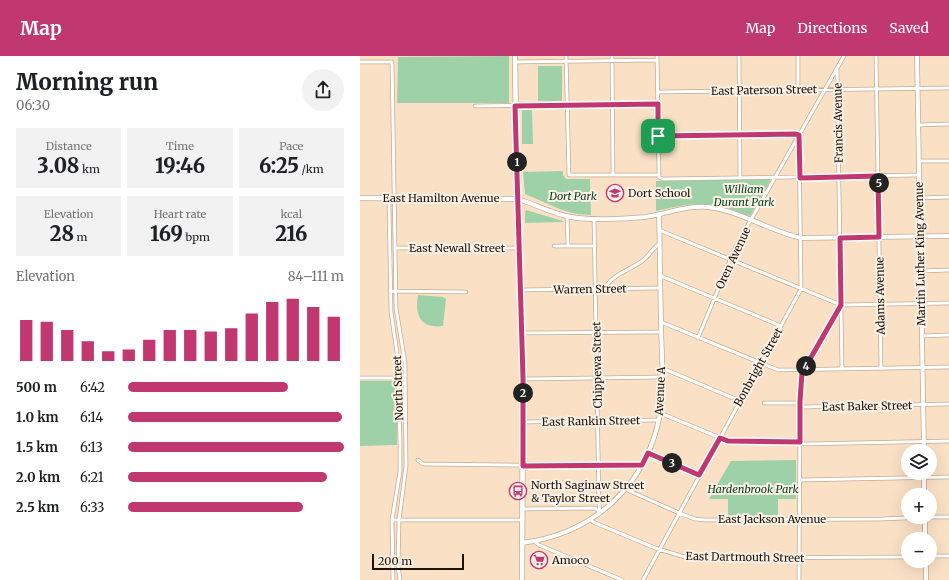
<!DOCTYPE html>
<meta charset="utf-8">
<style>
body{margin:0;font-family:Merriweather,serif;background:#f2f2f2;color:#202124;height:100vh;display:flex;flex-direction:column;font-size:15px;white-space:nowrap}
*{box-sizing:border-box;margin:0}
p{font-size:13px;color:#757577}
.icon{flex:none;width:22px;height:22px;fill:none;stroke:currentColor;stroke-width:2;stroke-linecap:round;stroke-linejoin:round}
.map{position:relative;flex:1;overflow:hidden}
.sheet{display:flex;flex-direction:column;background:#fff;width:360px}
.sheet>*{flex:none}
.buttons{position:absolute;left:541px;top:388px;display:grid;gap:8px}
.buttons a{display:grid;place-items:center;width:36px;height:36px;border-radius:50%;background:#fff;box-shadow:0 4px 16px #0002;font-size:20px}
.scale{position:absolute;left:12px;bottom:10px;width:92px;box-sizing:border-box;padding-left:4px;border:2px solid #1c1309;border-top:0;font-size:11px;line-height:14px;white-space:nowrap;color:#1c1309;-webkit-text-stroke:3px #fbf1e6;paint-order:stroke}
.pin{position:absolute;display:grid;place-items:center;width:34px;height:34px;color:#fff;margin:-17px;border-radius:8px;box-shadow:0 2px 6px #0006}
.km{position:absolute;width:20px;height:20px;margin:-10px;border-radius:50%;background:#222;color:#fff;font-size:11px;line-height:20px;text-align:center}
.round{display:grid;place-items:center;flex:none;width:42px;height:42px;border-radius:21px;background:#f2f2f2}
.overview{display:flex;align-items:center;justify-content:space-between;height:68px;padding:0 16px}
h1{font-size:22px;font-weight:800;line-height:30px}
.figures{display:grid;grid-template-columns:repeat(3,1fr);gap:6px;height:68px;padding:4px 16px}
.figures div{display:grid;align-content:center;border-radius:0px;background:#f2f2f2;text-align:center}
.figures b{font-size:20px;font-weight:800}
.figures small{font-size:11px;font-weight:400}
.figures p{font-size:11px}
.chart{height:112px;padding:8px 16px}
.chart p{display:flex;justify-content:space-between}
.chart svg{width:100%;height:72px;margin-top:4px;stroke:#c13770;stroke-width:6}
ul{padding:0 16px;list-style:none;font-size:13px}
li{display:grid;grid-template-columns:64px 48px 1fr;align-items:center;height:30px}
li i{height:10px;border-radius:5px;background:#c13770}
header{display:flex;align-items:center;gap:24px;box-sizing:border-box;height:56px;padding:0 20px;background:#c13770;color:#fff}
header strong{font-size:19px}
nav{display:flex;gap:22px;margin-inline-start:auto;font-size:14px}
main{display:flex;flex:1;min-height:0}
.map>svg:first-child{display:block}
.green{fill:#9ed1a8}
.lines{fill:none;stroke-linecap:round;stroke-linejoin:round}
.minor-casing{stroke:#c4ab91;stroke-width:4.5}
.tertiary-casing{stroke:#c4ab91;stroke-width:5.5}
.secondary-casing{stroke:#c4ab91;stroke-width:6}
.minor{stroke:#fff;stroke-width:3}
.tertiary{stroke:#fff;stroke-width:4}
.secondary{stroke:#fff;stroke-width:4.5}
.route-casing{stroke:#fff;stroke-width:8}
.route{stroke:#c13770;stroke-width:5}
.labels{text-anchor:middle;stroke-width:4;stroke-linejoin:round;paint-order:stroke}
.street-label{font-size:11px;fill:#1c1309;stroke:#fbf1e6}
.park-label{font-size:11px;font-style:italic;fill:#003f19;stroke:#fbf1e6}
.poi-label{font-size:11px;fill:#1c1309;stroke:#fbf1e6;text-anchor:start}
</style>
<header>
<strong>Map</strong>
<nav><a>Map</a><a>Directions</a><a>Saved</a></nav>
</header>
<main>
<section class="sheet">
<div class="overview"><div><h1>Morning run</h1><p>06:30</p></div><a class="round"><svg class="icon" aria-label="share" viewBox="0 0 24 24"><path d="M12 15V3M7 8l5-5 5 5M5 13v7h14v-7"/></svg></a></div>
<div class="figures">
<div><p>Distance</p><b>3.08<small> km</small></b></div>
<div><p>Time</p><b>19:46</b></div>
<div><p>Pace</p><b>6:25<small> /km</small></b></div>
</div>
<div class="figures">
<div><p>Elevation</p><b>28<small> m</small></b></div>
<div><p>Heart rate</p><b>169<small> bpm</small></b></div>
<div><p>kcal</p><b>216</b></div>
</div>
<div class="chart"><p><span>Elevation</span>84–111 m</p>
<svg viewBox="0 0 160 44" preserveAspectRatio="none"><path d="M5 44V19M15 44V20M25 44V25M35 44V32M45 44V38M55 44V37M65 44V31M75 44V25M85 44V25M95 44V26M105 44V24M115 44V15M125 44V8M135 44V6M145 44V11M155 44V17"/></svg>
</div>
<ul>
<li><b>500 m</b>6:42<i style="width:74%"></i></li>
<li><b>1.0 km</b>6:14<i style="width:99%"></i></li>
<li><b>1.5 km</b>6:13<i style="width:100%"></i></li>
<li><b>2.0 km</b>6:21<i style="width:92%"></i></li>
<li><b>2.5 km</b>6:33<i style="width:81%"></i></li>
</ul>
</section>
<div class="map">
<svg width="589" height="524" viewBox="0 0 589 524">
<rect width="100%" height="100%" fill="#fae0c5"/>
<path class="green" d="M149,0V47H37L38,1Z
M178,10H202V45H178Z
M162,54H172L173,88H162Z
M203,115V119L206,123H230L231,159L217,158L202,154L165,138L163,116Z
M410,123V125L390,160C380,157 370,152 360,150C338,145 318,150 296,155V125Z
M166,154L203,165V166L165,167V157Z
M58,239L83,241L86,243L83,270C61,273 54,259 58,239Z
M0,325H37V389L0,390Z
M436,404V443H418V461H368V443H349L371,405Z"/>
<g class="lines">
<defs>
<path id="minor" d="M206,0L209,119H299
M252,0L253,119
M297,0L299,119V121L303,123L559,119
M379,0L380,122
M438,0V34
M516,0L521,313
M0,6H32L36,252L45,307L46,410L39,464L38,509L40,524
M155,6L297,4
M477,13L482,313
M298,36L589,32
M115,50L298,48
M558,69L589,68
M559,105H589
M560,142L589,141
M207,160L208,190
M234,163L239,449L240,456
M299,174L481,249L589,247
M194,190H235
M35,192H159
M561,215L589,214
M301,220L421,270
M245,233C249,220 272,213 282,205C289,200 293,192 300,187
M160,234L300,232
M30,235L106,236
M301,266L418,314L589,311
M162,277L301,276
M561,280L589,279
M338,282L376,190L484,0
M302,312L380,345
M0,322H45
M163,323L302,321
M404,347H437L444,351L589,348
M300,357L368,385L437,386L444,388L589,385
M163,366L299,364
M288,397L339,419
M58,404L63,408C136,409 209,410 282,409
M440,424L589,421
M265,433L319,457L335,463L345,464L522,463L567,461
M163,453L235,452L240,456
M570,461H589
M231,463L233,466L295,492L328,502L548,501
M32,464H163
M174,485L179,489L262,524
M570,500H589
M33,524L32,464L40,415V388L38,304L31,256L29,148L34,142
M283,524L441,233L439,79L436,78L298,80
M439,524L440,345L442,317L481,249"/>
<path id="tertiary" d="M557,0L564,395
M158,143C174,148 190,156 206,160C226,165 264,163 285,161C307,158 326,149 348,151C381,155 409,175 441,182L589,180
M564,417V439
M565,461V483
M162,487C233,478 287,430 300,358C305,328 301,295 301,264C300,229 300,193 299,158
M566,505V524"/>
<path id="secondary" d="M155,0L157,152L163,323L162,524
M0,142L158,143"/>
</defs>
<use href="#minor" class="minor-casing"/>
<use href="#tertiary" class="tertiary-casing"/>
<use href="#secondary" class="secondary-casing"/>
<use href="#minor" class="minor"/>
<use href="#tertiary" class="tertiary"/>
<use href="#secondary" class="secondary"/>
</g>
<g class="lines">
<defs>
<path id="route" d="M298,48V80L436,78L439,79L440,122L518,120L519,181L480,182L481,249L442,317L440,345V386L368,385L360,382L339,419L288,397L282,409L163,410V322L155,50Z"/>
</defs>
<use href="#route" class="route-casing"/>
<use href="#route" class="route"/>
</g>
<defs>
<symbol id="school-ring" viewBox="-11 -11 22 22"><circle r="9.5" fill="#fbf1e6" stroke="#c13770" stroke-width="1.5"/><path d="M0-5L7-2L0 1L-7-2ZM-4 1L0 2.5L4 1V4Q0 6-4 4Z" fill="#c13770"/></symbol>
<symbol id="bus-ring" viewBox="-11 -11 22 22"><circle r="9.5" fill="#fbf1e6" stroke="#c13770" stroke-width="1.5"/><path d="M-5-6H5V4H4V6H2V4H-2V6H-4V4H-5ZM-3.5-4V0h7V-4ZM-3.5 1.2v1.5H-2V1.2ZM2 1.2v1.5H3.5V1.2Z" fill="#c13770"/></symbol>
<symbol id="supermarket-ring" viewBox="-11 -11 22 22"><circle r="9.5" fill="#fbf1e6" stroke="#c13770" stroke-width="1.5"/><path d="M-6-5.5h2.5l.6 2H6L4.5 2H-2.5L-4.4-4H-6ZM-1.5 3.2a1.3 1.3 0 1 0 .1 0ZM3 3.2a1.3 1.3 0 1 0 .1 0Z" fill="#c13770"/></symbol>
</defs>
<g fill-rule="evenodd">
<use href="#school-ring" x="245" y="127" width="20" height="20"/>
<use href="#bus-ring" x="148" y="425" width="20" height="20"/>
<use href="#supermarket-ring" x="169" y="494" width="20" height="20"/>
</g>
<g class="labels">
<g class="street-label">
<text transform="translate(404 34) rotate(-1)" y="4">East Paterson Street</text>
<text transform="translate(478 67) rotate(-91)" y="4">Francis Avenue</text>
<text x="81" y="146">East Hamilton Avenue</text>
<text x="97" y="196">East Newall Street</text>
<text transform="translate(560 198) rotate(-91)" y="4">Martin Luther King Avenue</text>
<text transform="translate(373 202) rotate(-65)" y="4">Oren Avenue</text>
<text transform="translate(230 233) rotate(-1)" y="4">Warren Street</text>
<text transform="translate(520 240) rotate(-91)" y="4">Adams Avenue</text>
<text transform="translate(237 309) rotate(-91)" y="4">Chippewa Street</text>
<text transform="translate(398 311) rotate(-61)" y="4">Bonbright Street</text>
<text transform="translate(38 332) rotate(-92)" y="4">North Street</text>
<text transform="translate(300 335) rotate(-87)" y="4">Avenue A</text>
<text transform="translate(507 350) rotate(-1)" y="4">East Baker Street</text>
<text transform="translate(231 365) rotate(-1)" y="4">East Rankin Street</text>
<text x="412" y="467">East Jackson Avenue</text>
<text transform="translate(385 501) rotate(1)" y="4">East Dartmouth Street</text>
</g>
<g class="park-label">
<text x="384" y="137">William<tspan x="384" dy="13">Durant Park</tspan></text>
<text x="213" y="144">Dort Park</text>
<text x="393" y="437">Hardenbrook Park</text>
</g>
<g class="poi-label">
<text x="268" y="141">Dort School</text>
<text x="171" y="433">North Saginaw Street<tspan x="171" dy="13">&amp; Taylor Street</tspan></text>
<text x="192" y="508">Amoco</text>
</g>
</g>
</svg>
<div class="buttons">
<a><svg class="icon" aria-label="layers" viewBox="0 0 24 24"><path d="M12 4l9 5-9 5-9-5zM3 14l9 5 9-5"/></svg></a>
<a>+</a>
<a>−</a>
</div>
<div class="scale">200 m</div>
<div class="pin" style="left:298px;top:80px;background:#1e9e55"><svg class="icon" aria-label="arrive" viewBox="0 0 24 24"><path d="M6 21V4h12l-3 4 3 4H6"/></svg></div>
<b class="km" style="left:157px;top:106px">1</b>
<b class="km" style="left:163px;top:337px">2</b>
<b class="km" style="left:312px;top:407px">3</b>
<b class="km" style="left:446px;top:310px">4</b>
<b class="km" style="left:519px;top:127px">5</b>
</div>
</main>
